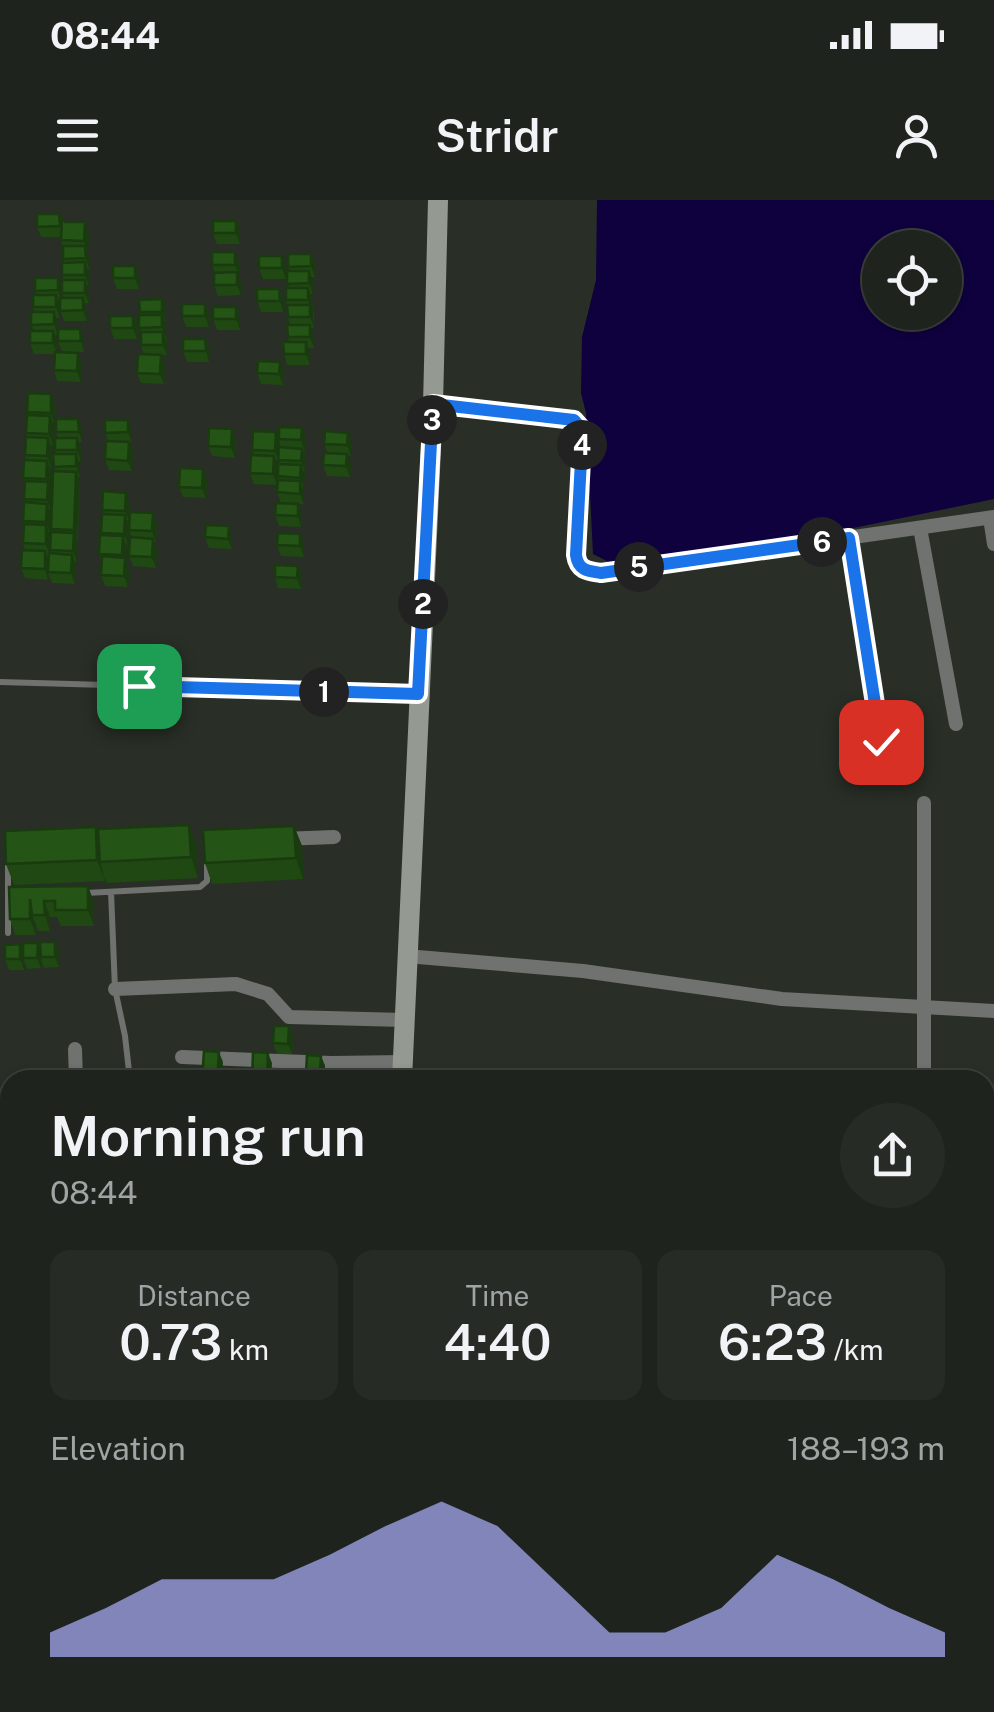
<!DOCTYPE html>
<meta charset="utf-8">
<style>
body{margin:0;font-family:"Public Sans",sans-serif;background:#272b26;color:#f1f3f6;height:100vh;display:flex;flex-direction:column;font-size:38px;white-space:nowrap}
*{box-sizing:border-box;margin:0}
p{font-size:32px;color:#a1a4a4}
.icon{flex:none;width:55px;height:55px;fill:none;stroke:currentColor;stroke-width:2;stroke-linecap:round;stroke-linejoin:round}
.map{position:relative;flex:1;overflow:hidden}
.drawer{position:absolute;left:0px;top:870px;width:995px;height:642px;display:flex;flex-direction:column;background:#1f231d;border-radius:30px 30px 0 0;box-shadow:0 2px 8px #0004,0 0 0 2px #3c403b}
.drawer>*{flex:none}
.tools{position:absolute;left:862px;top:30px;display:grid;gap:20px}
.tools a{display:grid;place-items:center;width:100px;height:100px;border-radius:50%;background:#1f231d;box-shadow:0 2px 8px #0004,0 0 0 2px #3c403b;font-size:50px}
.pin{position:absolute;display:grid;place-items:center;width:85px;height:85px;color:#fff;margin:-42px;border-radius:20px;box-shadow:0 5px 15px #0006}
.km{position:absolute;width:50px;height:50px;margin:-25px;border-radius:50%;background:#222;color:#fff;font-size:28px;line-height:50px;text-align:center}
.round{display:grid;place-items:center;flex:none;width:105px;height:105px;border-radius:52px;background:#272b26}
.head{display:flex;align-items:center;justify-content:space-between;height:170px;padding:0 50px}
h1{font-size:55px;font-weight:600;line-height:75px}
.metrics{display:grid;grid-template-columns:repeat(3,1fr);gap:15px;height:170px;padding:10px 50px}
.metrics div{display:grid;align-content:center;border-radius:20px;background:#272b26;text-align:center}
.metrics b{font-size:50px;font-weight:600}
.metrics small{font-size:28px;font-weight:400}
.metrics p{font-size:28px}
.chart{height:280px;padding:20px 50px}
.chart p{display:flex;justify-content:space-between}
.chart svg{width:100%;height:180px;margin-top:10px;fill:#abaffb;opacity:.7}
.status{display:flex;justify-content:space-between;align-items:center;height:70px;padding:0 50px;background:#1f231d;direction:ltr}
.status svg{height:28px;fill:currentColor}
header{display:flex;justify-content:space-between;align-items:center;height:130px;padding:0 50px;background:#1f231d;font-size:45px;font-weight:600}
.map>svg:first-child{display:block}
.water{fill:#0f013e;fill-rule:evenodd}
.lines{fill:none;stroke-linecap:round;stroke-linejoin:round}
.lane{stroke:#6f726e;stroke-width:6}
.street{stroke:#6f726e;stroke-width:14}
.secondary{stroke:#949992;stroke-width:20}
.wall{fill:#1f4813}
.shaded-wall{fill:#193b0f}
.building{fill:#245416;stroke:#193b0f;stroke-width:2.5}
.route-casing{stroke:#fff;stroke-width:20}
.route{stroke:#1a73e8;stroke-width:12}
</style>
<div class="status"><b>08:44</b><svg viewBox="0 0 49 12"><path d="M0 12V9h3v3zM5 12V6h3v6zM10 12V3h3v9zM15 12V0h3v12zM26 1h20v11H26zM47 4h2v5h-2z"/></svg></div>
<header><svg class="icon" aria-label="menu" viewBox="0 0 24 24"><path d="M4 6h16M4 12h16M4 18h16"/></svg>Stridr<svg class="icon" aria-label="person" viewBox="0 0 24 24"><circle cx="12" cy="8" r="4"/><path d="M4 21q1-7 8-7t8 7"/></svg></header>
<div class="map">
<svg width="994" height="1512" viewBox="0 0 994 1512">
<rect width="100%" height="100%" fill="#292f27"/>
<path class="water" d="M597,0H994V299L839,331L609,362L593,354L586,213L581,193L582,137L596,80ZM880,48H945V112H880Z"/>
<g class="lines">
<path class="lane" d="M0,482L417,494
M111,692L115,789L125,836L130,880
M86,693L200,687L207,681V663
M8,733V664"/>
<path class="street" d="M433,205L574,220L581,228L582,241L575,355C578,370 587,371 601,373L994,317
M990,318L994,344
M920,328L956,524
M849,338L881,542
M281,639L334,637
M406,756L583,771L782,799L994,811
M115,789L236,784L268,794L289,817L404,820
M75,849L76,880
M182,857L331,863L403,862
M924,880V603
M0,1027H10
M994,1063L990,1183L994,1193
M0,1428H10
M41,1512L42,1502
M116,1512V1502
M187,1512V1502
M433,1512L434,1502
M471,1512V1502
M514,1512V1502
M557,1512L558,1502
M603,1512L604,1502
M649,1512V1502
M699,1512L700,1502
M752,1512L753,1502
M804,1512L805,1502
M850,1512L851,1502"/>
<path class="secondary" d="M402,880L433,205L438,0
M368,1512L369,1502"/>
</g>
<path class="wall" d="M59,14L62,20L65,22H85L89,33L87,51L89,57V69H87L89,85H86L88,91L89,103H84L86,109L87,121H64L60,111V101H58L60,118H56L58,129L84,139V152H62L58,141V135H55L57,141V152L78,153L82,164L81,182L57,181L54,170V154H34L30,143L34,131L31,125L35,112L33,107L37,95L35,91L58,78L62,89V98H64L62,93L64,80L62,75L64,63L61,37H41L37,27Z
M236,21L240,31V44H217L213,33Z
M235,52L239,63L238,75L241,83V95L218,96L214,85L215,73L212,65Z
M311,54L315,64V77H311L313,94H311L314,115V128H311L314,135V148H308L310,165H287L284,154L289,142L288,137L290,125L288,117L286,100L289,88L287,84L290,71L288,67Z
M282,56L286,66V79H263L259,68Z
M135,66L139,76V89H117L113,78Z
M279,89L283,99V112H261L257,101Z
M162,99L166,110V122H165L167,143V155H161L165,166L164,184L141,183L137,173L144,154L141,145L140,112Z
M205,104L209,114V127H186L182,116Z
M236,107L240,117V130H217L213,119Z
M133,116L137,126V139H114L110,128Z
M205,139L209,149V162H187L183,151Z
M284,172L283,185L261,184L257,173Z
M51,194L55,205L54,223H52L53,245H51L52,249L51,267H50L51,271V311H49V354H51V329L55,271L54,267L56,254L55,250L58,238L56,232L78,219L82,230V242H79L81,248V261H79L80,277H78L80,282L77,362H75V384L52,383L49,374L48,380L25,378L21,368L25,350L23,343L24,324L23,321L25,302V283L23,278L26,260L25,255L29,215L27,212Z
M132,231V243H129L133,253L132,271L109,270L105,259L108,241L105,233Z
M276,232L279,239H306L305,251H303L306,259L305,272H303L305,276L303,288L304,304H298L302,314L301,327L279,326L275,315L281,303L277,292L279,261H276L277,285L254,284L250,273L254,255L252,250Z
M236,239L235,258L212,256L208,246Z
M352,243L351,256L347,255L351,265L350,277L327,276L323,265L328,253L324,244Z
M207,280L206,298L183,297L179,287Z
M130,303L129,321H127L129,326L128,345L126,344V361L129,368L128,387L105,386L101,375L102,361L99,354L104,315L102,310Z
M157,323L156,342H154L157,349L156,368L133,366L129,356L132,338L129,330Z
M300,334L304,345V357L281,356L277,345Z
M205,337H232V349L209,348Z
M298,366L302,377L301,389L278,388L275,377Z
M189,625L197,645L198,678L107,683L105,676V681L14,685L6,664L98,634Z
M294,626L302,646L303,679L212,684L205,663Z
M9,687L94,702V726H61L57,717H50V731H38L36,725V735H15L10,719Z
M55,742L59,753V767L44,768L41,759V768L27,769L24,760V770H9L5,759L23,753L38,743L40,751Z
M289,826L293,837L292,854H277L273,843Z
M321,856L325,866L324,880H308L306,873Z
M0,905L8,915V930H0Z
M210,1502V1512H191L193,1508L192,1505Z
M293,1502H313V1505L293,1504Z
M620,1502H644L643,1512H623Z"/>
<path class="shaded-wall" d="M236,21L240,31V44L236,33Z
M85,22L89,33L88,51L84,41Z
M85,46L89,57V69L86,58Z
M235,52L239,63V75L235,65Z
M311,54L315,64V77L311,66Z
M282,56L286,66V79L282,68Z
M85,62L89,73V85L85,75Z
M135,66L139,76V89L135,78Z
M309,71L313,81V94L309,83Z
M237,72L241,83V95L237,85Z
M58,78L62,89V101L58,90Z
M85,80L88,91L89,103L85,93Z
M308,88L312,98L314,128L310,117Z
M279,89L283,99V112L280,101Z
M56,95L59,105L60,118L56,107Z
M83,98L86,109L87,121L83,110Z
M162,99L166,110V122L162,112Z
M205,104L209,114V127L205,116Z
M236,107L240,117V130L236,119Z
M54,112L58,123V135L54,124Z
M162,115L166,125V138L162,127Z
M133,116L137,126V139L133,128Z
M310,125L314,135V148L310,137Z
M80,129L84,139V152L81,141Z
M53,131L57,141V154L53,143Z
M163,132L167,143V155L163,145Z
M205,139L209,149V162L206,151Z
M306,142L310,152V165L306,154Z
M78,153L82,164L81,182L77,171Z
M161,155L165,166L164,184L160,174Z
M280,162L284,172L283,185L279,174Z
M51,194L55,205L54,223L51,213Z
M50,216L54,226L53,245L49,234Z
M78,219L82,230V242L79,232Z
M128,220L132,231V243L128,232Z
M302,228L306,239L305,251L301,240Z
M232,229L236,239L235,258L231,247Z
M276,232L280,243L279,261L275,251Z
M348,233L352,243L351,256L347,245Z
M48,238L52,249L51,267L47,256Z
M77,238L81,248V261L77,250Z
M129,242L133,253L132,271L128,261Z
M302,249L306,259L305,272L301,261Z
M76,254L80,265V277L76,266Z
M347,254L351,265L350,277L346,266Z
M274,256L278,267L277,285L273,274Z
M47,261L51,271V311L47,300Z
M301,265L305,276L304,288L300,278Z
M203,269L207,280L206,298L202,288Z
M76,272L80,282L77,341L74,330Z
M300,281L304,292V304L300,294Z
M126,293L130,303L129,321L125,311Z
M47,304L51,314L50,332L46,322Z
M298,304L302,314L301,327L298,316Z
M153,313L157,323L156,342L152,331Z
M125,315L129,326L128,345L124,334Z
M46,325L50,336L49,354L46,344Z
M229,326L232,337V349L228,339Z
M74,333L78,343L77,362L73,351Z
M300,334L304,345V357L300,346Z
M123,336L127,347L126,361L129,368L128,387L124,376L125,362L122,355Z
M153,339L157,349L156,368L152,357Z
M45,351L49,361L48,380L45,369Z
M72,355L76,365L75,384L71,373Z
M298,366L302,377L301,389L297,378Z
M189,625L197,645L198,678L191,657Z
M294,626L302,646L303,679L296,658Z
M96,627L104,648L100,662L105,681L97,660Z
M88,686L94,702V726L88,710Z
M30,699L32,715L36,725V735L30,719Z
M44,701L50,717V731L45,715Z
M55,742L59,753V767L55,757Z
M38,743L41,754V768L37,758Z
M20,744L24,755V770L20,759Z
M289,826L293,837L292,854L288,844Z
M219,852L223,862L222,880H217Z
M268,853L272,863L271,880H267Z
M321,856L325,866L324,880H323L320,873Z
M4,905L8,915V930L5,919Z"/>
<path class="building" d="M37,14H59L60,26L37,27Z
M62,18L65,22H85L84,41L61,40Z
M213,21H236V33H213Z
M63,46H85L86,58L63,59Z
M212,52H235V65H212Z
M288,54H311V66L288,67Z
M259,56H282V68H259Z
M85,62V75H62V63Z
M113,66H135V78H113Z
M287,71H309V83L287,84Z
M237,72V85H214V73Z
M35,78H58V90L35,91Z
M62,80H85V93H62Z
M286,88H308V100H286Z
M257,89H279L280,101H257Z
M33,95H56V107H33Z
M60,98H83V110L60,111Z
M162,99V112H140L139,100Z
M182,104H205V116H182Z
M287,105H310V117H288Z
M213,107H236V119H213Z
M31,112H54V124L31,125Z
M139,115H162V127L139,128Z
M110,116H133V128H110Z
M287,125H310V137H288Z
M58,129H80L81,141H58Z
M30,131H53V143H30Z
M141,132H163V145H141Z
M183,139H205L206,151H183Z
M283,142H306V154H284Z
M55,152L78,153L77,171L54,170Z
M138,154L161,155L160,174L137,173Z
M258,161L280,162L279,174L257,173Z
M28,193L51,194V213L27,212Z
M27,215L50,216L49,234L26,233Z
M56,219H78L79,232H56Z
M105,220H128V232L105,233Z
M279,227L302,228L301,240L279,239Z
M209,228L232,229L231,247L208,246Z
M253,231L276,232L275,251L252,250Z
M325,231L348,233L347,245L324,244Z
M26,237L48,238L47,256L25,255Z
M55,238H77V250H55Z
M106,241L129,242L128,261L105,259Z
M279,247L302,249L301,261L278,260Z
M324,253L347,254L346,266L323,265Z
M53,254H76V266L54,267Z
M251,255L274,256L273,274L250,273Z
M24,260L47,261L46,279L23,278Z
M278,264L301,265L300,278L278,276Z
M180,268L203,269L202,288L179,287Z
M53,271L76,272L74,330L51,329Z
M278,280L300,281V294L277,292Z
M25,281L48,282L47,300L24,299Z
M103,291L126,293L125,311L102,310Z
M24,302L47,304L46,322L23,321Z
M276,303L298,304V316L275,315Z
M130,312L153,313L152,331L129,330Z
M102,314L125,315L124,334L101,333Z
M24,324L46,325V344L23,343Z
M206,325L229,326L228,339L205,337Z
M51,332L74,333L73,351L50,350Z
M278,333L300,334V346L277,345Z
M100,335L123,336L122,355L99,354Z
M130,337L153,339L152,357L129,356Z
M22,350L45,351V369L21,368Z
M49,353L72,355L71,373L48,372Z
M102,356L125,358L124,376L101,375Z
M275,365L298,366L297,378L275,377Z
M189,625L191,657L100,662L98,629Z
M294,626L296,658L205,663L203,630Z
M96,627L97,660L6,664L5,631Z
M88,686V710H55V701H44L45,715H32L30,699V719H10L9,687Z
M40,742H55V757H41Z
M23,743H38L37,758H23Z
M20,744V759H5V745Z
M274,826H289L288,844L273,843Z
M204,851L219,852L217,880H202Z
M253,852L268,853L267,880H252Z
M307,855L321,856L320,873H306Z
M272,872L286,873V880H271Z
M0,905H4L5,919H0Z
M192,1502H209V1504L192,1505Z
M261,1502H280V1512H261Z
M325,1502H344V1512H325Z
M395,1502H414V1512H395Z
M665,1502L684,1503L683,1512H664Z
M191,1508H208V1512H191Z"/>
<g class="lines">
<defs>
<path id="route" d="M139,486L418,494L433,204L574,220L581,228L582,241L576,355C578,370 587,371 601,373L849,338L881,542"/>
</defs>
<use href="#route" class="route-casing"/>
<use href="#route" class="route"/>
</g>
</svg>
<div class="tools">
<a><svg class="icon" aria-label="locate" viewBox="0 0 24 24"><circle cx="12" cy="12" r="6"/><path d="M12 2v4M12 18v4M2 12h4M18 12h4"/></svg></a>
</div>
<div class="pin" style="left:139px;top:486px;background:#1e9e55"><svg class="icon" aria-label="arrive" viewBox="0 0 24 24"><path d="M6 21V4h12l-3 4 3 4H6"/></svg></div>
<div class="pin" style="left:881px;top:542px;background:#d93025"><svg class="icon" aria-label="check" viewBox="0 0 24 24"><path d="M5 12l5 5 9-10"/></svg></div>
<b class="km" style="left:324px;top:492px">1</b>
<b class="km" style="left:423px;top:404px">2</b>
<b class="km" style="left:432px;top:220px">3</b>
<b class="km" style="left:582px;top:245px">4</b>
<b class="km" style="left:639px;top:367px">5</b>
<b class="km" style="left:822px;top:342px">6</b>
<section class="drawer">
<div class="head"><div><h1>Morning run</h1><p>08:44</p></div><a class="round"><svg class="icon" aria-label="share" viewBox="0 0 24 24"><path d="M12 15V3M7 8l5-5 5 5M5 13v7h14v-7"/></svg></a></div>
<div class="metrics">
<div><p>Distance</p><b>0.73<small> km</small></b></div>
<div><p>Time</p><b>4:40</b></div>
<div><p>Pace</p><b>6:23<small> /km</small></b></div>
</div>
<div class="chart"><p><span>Elevation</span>188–193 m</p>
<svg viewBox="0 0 160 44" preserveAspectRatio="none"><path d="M0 44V38L10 32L20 25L30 25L40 25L50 19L60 12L70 6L80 12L90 25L100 38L110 38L120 32L130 19L140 25L150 32L160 38V44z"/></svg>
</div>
</section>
</div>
